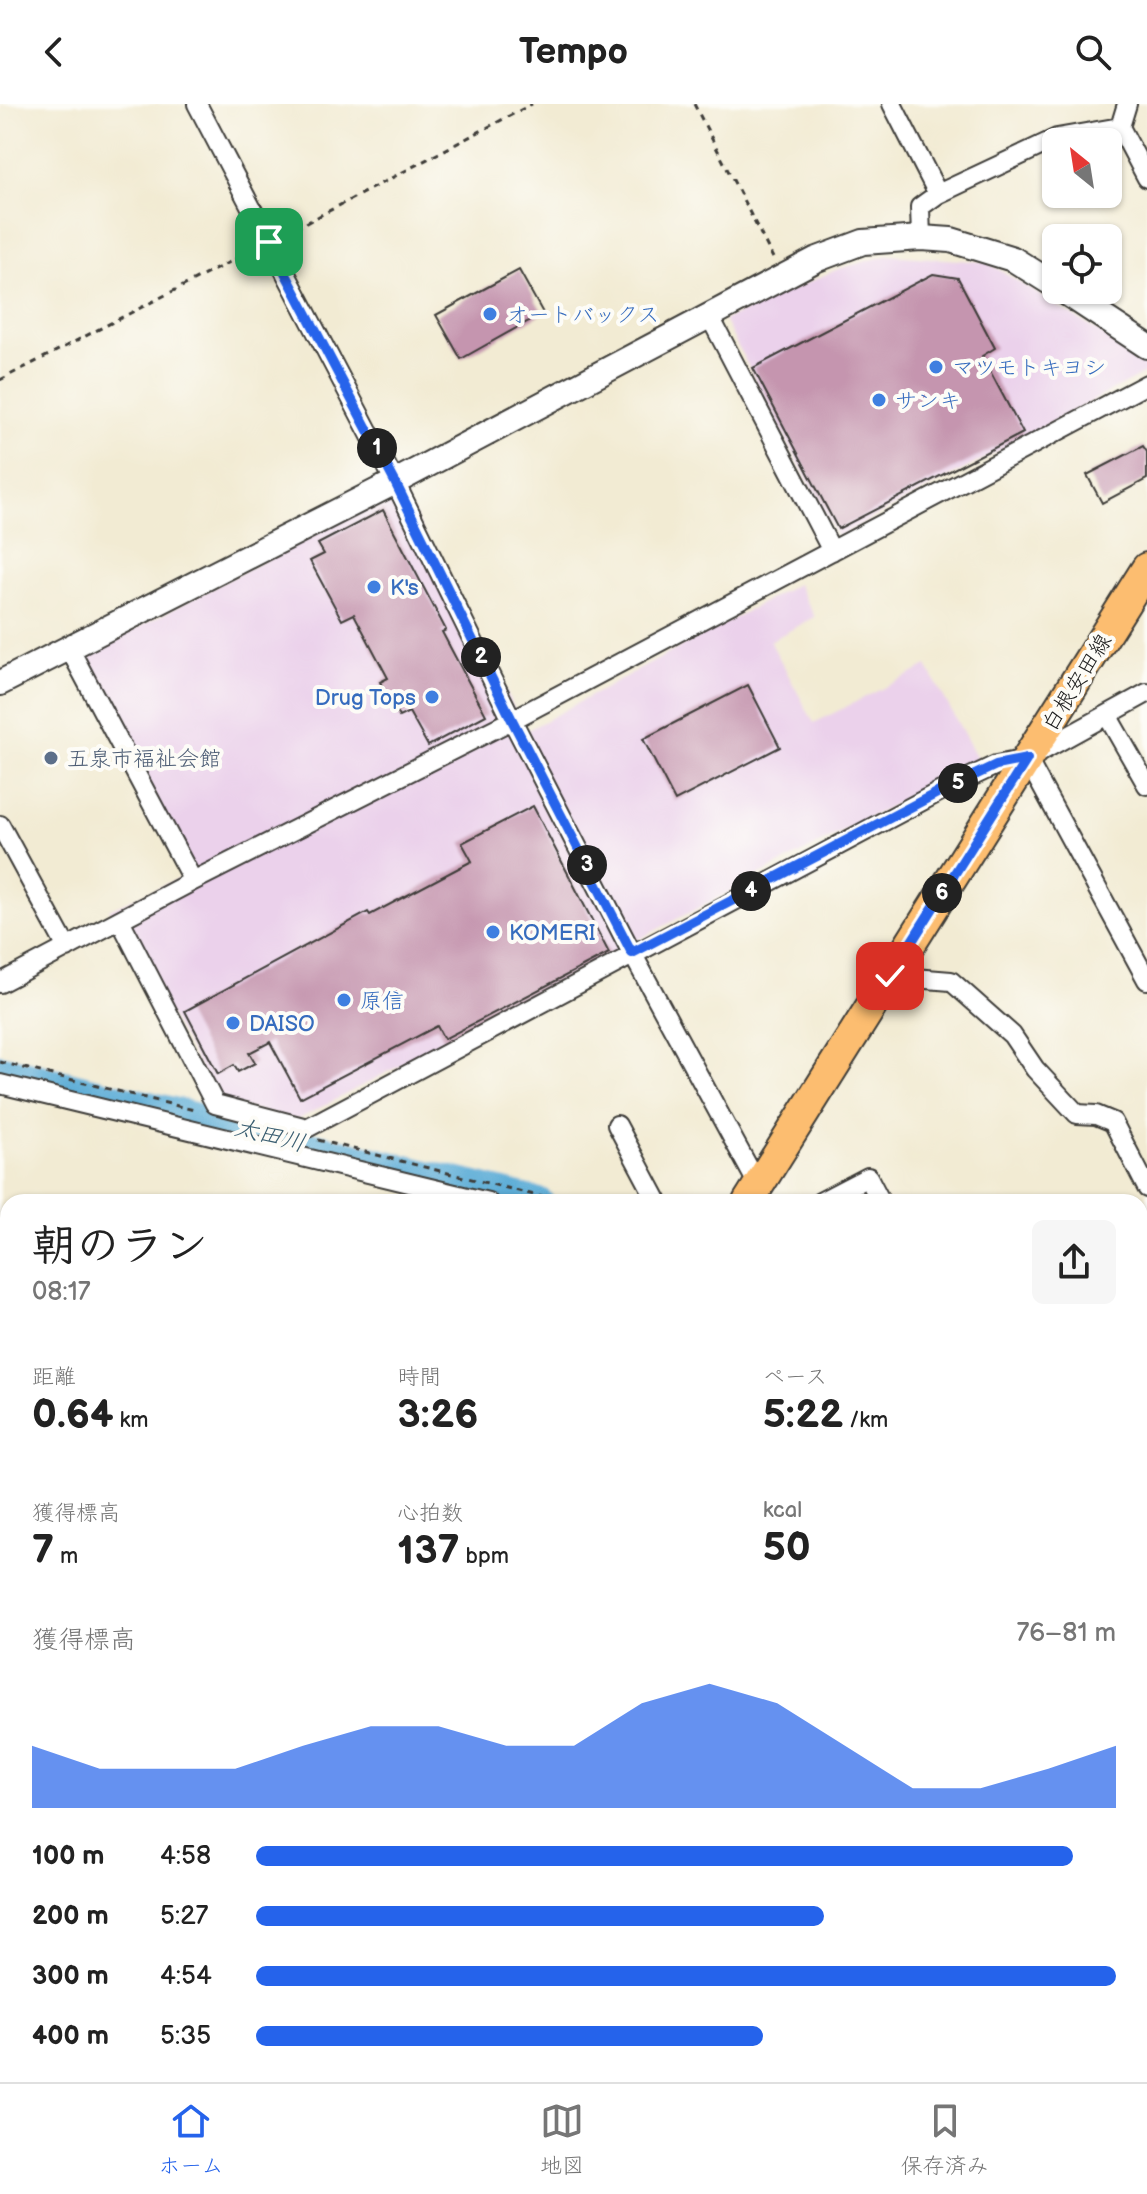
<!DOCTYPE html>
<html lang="ja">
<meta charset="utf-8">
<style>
body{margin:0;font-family:"Balsamiq Sans","Klee One",sans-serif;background:#f6f6f6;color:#222;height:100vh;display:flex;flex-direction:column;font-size:30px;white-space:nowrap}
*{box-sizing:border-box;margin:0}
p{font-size:26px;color:#767676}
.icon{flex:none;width:44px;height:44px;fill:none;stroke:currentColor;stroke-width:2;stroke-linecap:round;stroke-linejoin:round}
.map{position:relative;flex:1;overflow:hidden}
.details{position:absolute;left:0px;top:1090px;width:1148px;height:888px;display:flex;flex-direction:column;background:#fff;border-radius:24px 24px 0 0;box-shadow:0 2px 6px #0004}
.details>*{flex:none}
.needle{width:52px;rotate:330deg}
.fabs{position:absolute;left:1042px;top:24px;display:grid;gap:16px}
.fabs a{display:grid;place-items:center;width:80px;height:80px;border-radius:12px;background:#fff;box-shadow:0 2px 6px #0004;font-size:40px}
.pin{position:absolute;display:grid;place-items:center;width:68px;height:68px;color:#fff;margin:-34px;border-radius:16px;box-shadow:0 4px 12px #0006}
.km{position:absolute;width:40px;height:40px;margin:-20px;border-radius:50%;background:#222;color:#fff;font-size:22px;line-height:40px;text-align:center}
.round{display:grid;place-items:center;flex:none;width:84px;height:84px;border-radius:12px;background:#f6f6f6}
.headline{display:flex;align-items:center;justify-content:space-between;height:136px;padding:0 32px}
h1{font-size:44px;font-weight:700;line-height:60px}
.metrics{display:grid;grid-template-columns:repeat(3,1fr);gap:12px;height:136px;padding:8px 32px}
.metrics div{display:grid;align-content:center}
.metrics b{font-size:40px;font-weight:700}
.metrics small{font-size:22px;font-weight:400}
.metrics p{font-size:22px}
.chart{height:224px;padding:16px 32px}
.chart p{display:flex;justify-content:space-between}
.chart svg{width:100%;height:144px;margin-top:8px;fill:#2563eb;opacity:.7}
ul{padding:0 32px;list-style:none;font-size:26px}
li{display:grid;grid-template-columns:128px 96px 1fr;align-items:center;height:60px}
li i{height:20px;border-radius:10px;background:#2563eb}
header{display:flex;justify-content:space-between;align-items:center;height:104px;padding:0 32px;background:#fff;font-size:36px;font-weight:700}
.dock{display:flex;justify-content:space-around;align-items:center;height:112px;border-top:2px solid #e0e0e0;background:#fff;font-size:22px;color:#767676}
.dock a{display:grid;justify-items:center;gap:4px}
.dock .selected{color:#2563eb}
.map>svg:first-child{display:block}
.built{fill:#ebd1eb}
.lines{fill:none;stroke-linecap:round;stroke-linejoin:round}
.stream{stroke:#5dadd7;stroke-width:5}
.river{stroke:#5dadd7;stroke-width:28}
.building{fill:#c595af}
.minor-casing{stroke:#3c3b37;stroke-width:22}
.tertiary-casing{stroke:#3c3b37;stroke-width:28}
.primary-casing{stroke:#3c3b37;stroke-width:34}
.path{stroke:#3c3b37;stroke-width:3;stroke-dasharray:6 6;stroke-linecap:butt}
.minor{stroke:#fff;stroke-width:18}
.tertiary{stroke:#fff;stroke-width:24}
.primary{stroke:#fcbd6f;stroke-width:30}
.route-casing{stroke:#fff;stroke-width:16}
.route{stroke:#2563eb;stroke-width:10}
.shop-dot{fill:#3f7fe0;stroke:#fdfcf7;stroke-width:3}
.service-dot{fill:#5c6f8a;stroke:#fdfcf7;stroke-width:3}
.labels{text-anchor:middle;stroke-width:8;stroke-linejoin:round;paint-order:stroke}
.shop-label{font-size:22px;fill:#366cbe;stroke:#fdfcf7;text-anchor:start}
.street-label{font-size:22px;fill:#1c1c1c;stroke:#fdfcf7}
.service-label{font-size:22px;fill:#4e5e75;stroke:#fdfcf7;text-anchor:start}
.water-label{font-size:24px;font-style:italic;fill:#395d70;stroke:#fdfcf7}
</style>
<header><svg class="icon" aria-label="back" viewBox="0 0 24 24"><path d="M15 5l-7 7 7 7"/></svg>Tempo<svg class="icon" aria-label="search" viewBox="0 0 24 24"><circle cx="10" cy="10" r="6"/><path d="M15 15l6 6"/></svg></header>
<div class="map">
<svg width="1147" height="1978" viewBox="0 0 1147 1978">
<rect width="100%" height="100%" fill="#fdfcf7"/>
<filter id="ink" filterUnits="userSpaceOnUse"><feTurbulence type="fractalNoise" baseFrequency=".0125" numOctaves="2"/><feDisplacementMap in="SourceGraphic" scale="16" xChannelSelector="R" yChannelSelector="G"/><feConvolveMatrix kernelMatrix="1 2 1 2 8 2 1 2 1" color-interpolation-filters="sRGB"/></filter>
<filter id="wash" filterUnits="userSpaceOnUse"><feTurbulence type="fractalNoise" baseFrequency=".006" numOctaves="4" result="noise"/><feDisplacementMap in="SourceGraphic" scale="32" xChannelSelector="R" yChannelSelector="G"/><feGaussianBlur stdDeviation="1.8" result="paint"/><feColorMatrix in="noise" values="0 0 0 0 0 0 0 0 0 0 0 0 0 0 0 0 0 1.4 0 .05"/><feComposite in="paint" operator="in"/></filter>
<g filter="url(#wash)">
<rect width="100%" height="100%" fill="#f2ebd3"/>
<path class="built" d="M889,151L987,158L1147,258V268L837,433L724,216L838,165Z
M401,384L526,627L797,480L815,513L770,537L814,619L927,562L978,656L297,1016L219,998L109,805L194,768L83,553Z"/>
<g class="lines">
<path class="stream" d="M0,1210L8,1213
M1140,1738L1147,1737"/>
<path class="river" d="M0,964L540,1098
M1140,1321L1147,1322"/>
</g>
<g id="blocks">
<path class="building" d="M519,166L543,209L461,255L436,211Z
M933,170L958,174L995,244L982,252L1023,329L838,425L753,264Z
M1143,342L1147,348V375L1102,399L1087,371Z
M383,406L446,526L442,528L486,611L428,642L409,608L399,613L380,578L388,574L354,510L342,516L310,457L324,450L318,440Z
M748,581L780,643L675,697L643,635Z
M533,702L609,849L444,935L437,922L300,994L270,938L249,949L255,959L238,968L234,961L218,970L185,907L368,808L370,811L472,757L462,739Z"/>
</g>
</g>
<g filter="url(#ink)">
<use href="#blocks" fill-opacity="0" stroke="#3c3b37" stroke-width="2"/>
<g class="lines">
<defs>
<path id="minor" d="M197,0L395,378L512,616L632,849L758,1081
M892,0L938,90
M1127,0L1120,23L1147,74
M921,134L920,103L938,90L1057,34L1120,23
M709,211L832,447
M68,542L193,777
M1107,611L1147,681
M1027,655L1147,876
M0,721L67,844
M120,816L215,1000L307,1024L939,688L996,661L1027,655L1147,589
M890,872L951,877L1012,931L1035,965L1077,1010L1096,1011L1113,1018L1147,1084
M0,879L193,777L512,616L1147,280
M0,980L488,1098
M617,1021L658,1098
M820,1098L868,1073L881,1098
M1140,1189L1147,1185
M0,1374L8,1371
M1140,1394L1147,1396
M1140,1677L1147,1673
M1140,1799L1147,1800
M0,1836L8,1833
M770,1970L773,1978
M860,1970L861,1978
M403,1978L421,1970"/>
<path id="tertiary" d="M1062,186L1147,242
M0,579L395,378L815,156L863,138L921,134L951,136L1013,155L1056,182
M0,1187L8,1189
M0,1536L8,1554
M185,1970L188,1978"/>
<path id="primary" d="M748,1098L1147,464
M0,1616L8,1612"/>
</defs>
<use href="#minor" class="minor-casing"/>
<use href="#tertiary" class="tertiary-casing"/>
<use href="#primary" class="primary-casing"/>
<path class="path" d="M694,0L773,154
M285,130L532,0
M0,276L257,144
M0,958L198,1007
M318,1036L562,1098"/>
<use href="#minor" class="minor"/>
<use href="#tertiary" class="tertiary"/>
<use href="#primary" class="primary"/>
</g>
</g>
<g class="lines" filter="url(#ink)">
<defs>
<path id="route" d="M269,138L395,378L512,616L632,849L939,688L996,661L1027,655L890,872"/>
</defs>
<use href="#route" class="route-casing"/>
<use href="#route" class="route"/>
</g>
<g class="shop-dot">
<circle cx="490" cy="210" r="8"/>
<circle cx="936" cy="263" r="8"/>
<circle cx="879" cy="296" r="8"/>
<circle cx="374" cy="483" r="8"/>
<circle cx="432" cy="593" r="8"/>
<circle cx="493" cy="828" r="8"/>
<circle cx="344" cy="896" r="8"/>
<circle cx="233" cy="919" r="8"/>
</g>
<circle class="service-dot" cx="51" cy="654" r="8"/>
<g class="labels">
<g class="shop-label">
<text x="506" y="218">オートバックス</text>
<text x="952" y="271">マツモトキヨシ</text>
<text x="895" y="304">サンキ</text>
<text x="390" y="491">K's</text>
<text x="416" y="601" text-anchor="end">Drug Tops</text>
<text x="509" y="836">KOMERI</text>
<text x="360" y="904">原信</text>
<text x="249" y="927">DAISO</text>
</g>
<g class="street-label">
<text transform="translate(1076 578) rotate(-58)" y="8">白根安田線</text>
</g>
<g class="service-label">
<text x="67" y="662">五泉市福祉会館</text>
</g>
<g class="water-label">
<text transform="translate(270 1031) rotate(14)" y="8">太田川</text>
</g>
</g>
</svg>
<div class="fabs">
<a><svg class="needle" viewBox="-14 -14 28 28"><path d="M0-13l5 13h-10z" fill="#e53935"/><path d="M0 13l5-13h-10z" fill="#767676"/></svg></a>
<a><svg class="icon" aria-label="locate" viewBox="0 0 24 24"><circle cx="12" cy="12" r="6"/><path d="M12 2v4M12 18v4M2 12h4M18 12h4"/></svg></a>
</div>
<div class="pin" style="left:269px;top:138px;background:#1e9e55"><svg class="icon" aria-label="arrive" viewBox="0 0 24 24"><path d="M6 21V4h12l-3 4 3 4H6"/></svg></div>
<div class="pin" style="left:890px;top:872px;background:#d93025"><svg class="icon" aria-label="check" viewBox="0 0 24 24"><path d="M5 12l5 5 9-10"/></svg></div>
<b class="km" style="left:377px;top:344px">1</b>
<b class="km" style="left:481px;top:553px">2</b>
<b class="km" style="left:587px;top:761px">3</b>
<b class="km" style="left:751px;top:787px">4</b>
<b class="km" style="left:958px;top:679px">5</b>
<b class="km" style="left:942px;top:789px">6</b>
<section class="details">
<div class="headline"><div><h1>朝のラン</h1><p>08:17</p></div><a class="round"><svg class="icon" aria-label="share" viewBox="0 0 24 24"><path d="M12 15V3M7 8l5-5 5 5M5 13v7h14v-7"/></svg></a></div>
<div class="metrics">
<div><p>距離</p><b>0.64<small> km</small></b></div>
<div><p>時間</p><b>3:26</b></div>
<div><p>ペース</p><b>5:22<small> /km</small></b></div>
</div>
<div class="metrics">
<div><p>獲得標高</p><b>7<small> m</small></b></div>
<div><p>心拍数</p><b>137<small> bpm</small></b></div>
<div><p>kcal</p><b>50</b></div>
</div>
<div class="chart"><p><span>獲得標高</span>76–81 m</p>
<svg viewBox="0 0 160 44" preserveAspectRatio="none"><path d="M0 44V25L10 32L20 32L30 32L40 25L50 19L60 19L70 25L80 25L90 12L100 6L110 12L120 25L130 38L140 38L150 32L160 25V44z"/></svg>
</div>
<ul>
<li><b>100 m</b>4:58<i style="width:95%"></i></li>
<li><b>200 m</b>5:27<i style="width:66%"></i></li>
<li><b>300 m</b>4:54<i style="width:100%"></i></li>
<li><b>400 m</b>5:35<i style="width:59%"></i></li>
</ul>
</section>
</div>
<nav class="dock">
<a class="selected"><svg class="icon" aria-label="home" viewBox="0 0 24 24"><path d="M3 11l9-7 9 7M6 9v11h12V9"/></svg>ホーム</a>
<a><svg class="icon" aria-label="map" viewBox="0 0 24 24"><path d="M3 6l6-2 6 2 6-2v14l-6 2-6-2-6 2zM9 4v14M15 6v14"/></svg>地図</a>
<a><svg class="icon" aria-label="saved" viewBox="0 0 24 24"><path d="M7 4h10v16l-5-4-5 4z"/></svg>保存済み</a>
</nav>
